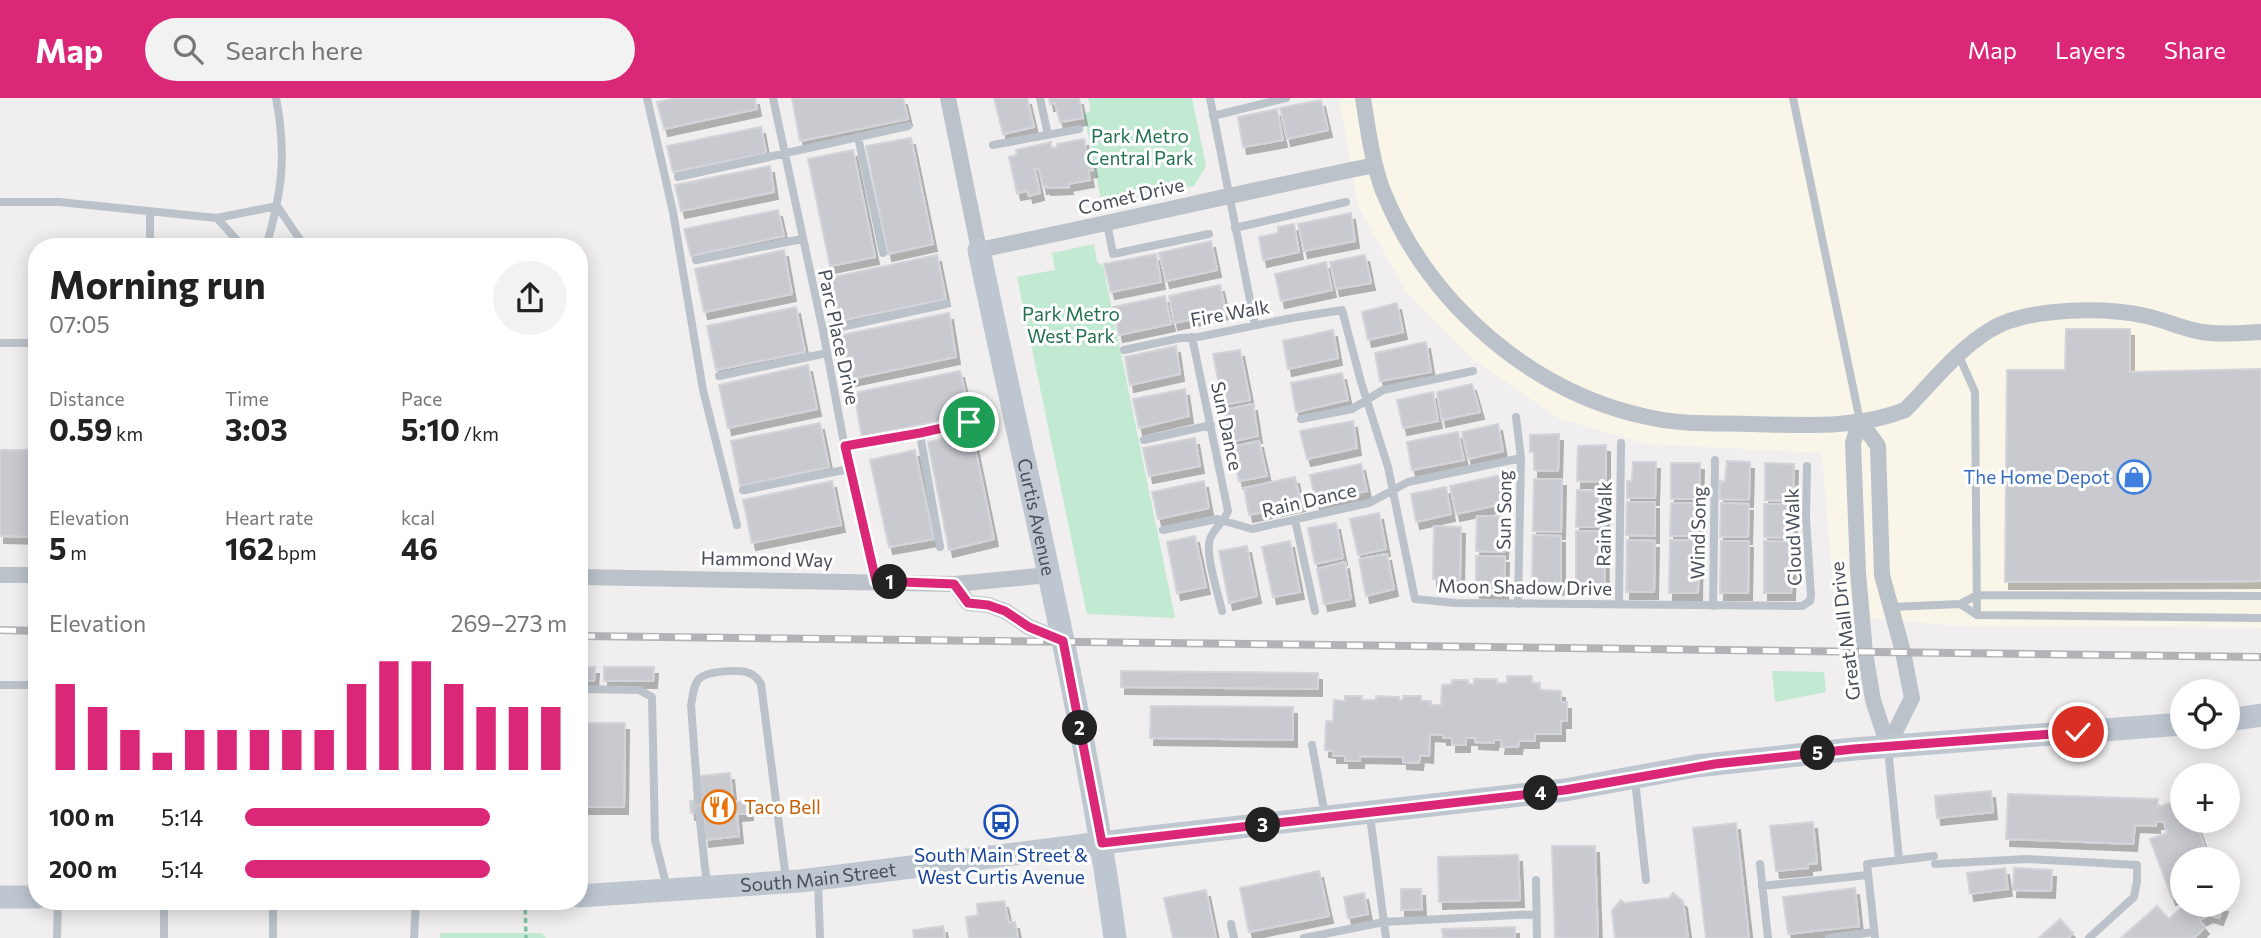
<!DOCTYPE html>
<meta charset="utf-8">
<style>
body{margin:0;font-family:Commissioner,sans-serif;background:#f2f2f2;color:#222;height:100vh;display:flex;flex-direction:column;font-size:26px;white-space:nowrap}
*{box-sizing:border-box;margin:0}
p{font-size:23px;color:#767676}
.icon{flex:none;width:38px;height:38px;fill:none;stroke:currentColor;stroke-width:2;stroke-linecap:round;stroke-linejoin:round}
.map{position:relative;flex:1;overflow:hidden}
.drawer{position:absolute;left:28px;top:140px;width:560px;height:672px;display:flex;flex-direction:column;background:#fff;border-radius:28px;box-shadow:0 4px 18px #0003}
.drawer>*{flex:none}
.tools{position:absolute;left:2170px;top:581px;display:grid;gap:14px}
.tools a{display:grid;place-items:center;width:70px;height:70px;border-radius:50%;background:#fff;box-shadow:0 4px 18px #0003;font-size:35px}
.pin{position:absolute;display:grid;place-items:center;width:60px;height:60px;color:#fff;margin:-30px;border:4px solid #fff;border-radius:50%;box-shadow:0 2px 7px #0007}
.km{position:absolute;width:35px;height:35px;margin:-18px;border-radius:50%;background:#222;color:#fff;font-size:19px;line-height:35px;text-align:center}
.round{display:grid;place-items:center;flex:none;width:74px;height:74px;border-radius:37px;background:#f2f2f2}
.overview{display:flex;align-items:center;justify-content:space-between;height:119px;padding:0 21px}
h1{font-size:38px;font-weight:700;line-height:52px}
.stats{display:grid;grid-template-columns:repeat(3,1fr);gap:10px;height:119px;padding:7px 21px}
.stats div{display:grid;align-content:center}
.stats b{font-size:30px;font-weight:700}
.stats small{font-size:19px;font-weight:400}
.stats p{font-size:19px}
.chart{height:196px;padding:14px 21px}
.chart p{display:flex;justify-content:space-between}
.chart svg{width:100%;height:126px;margin-top:7px;stroke:#db2777;stroke-width:6}
ul{padding:0 21px;list-style:none;font-size:23px}
li{display:grid;grid-template-columns:112px 84px 1fr;align-items:center;height:52px}
li i{height:18px;border-radius:9px;background:#db2777}
header{display:flex;align-items:center;gap:42px;box-sizing:border-box;height:98px;padding:0 35px;background:#db2777;color:#fff}
header strong{font-size:33px}
nav{display:flex;gap:38px;margin-inline-start:auto;font-size:24px}
.search{width:490px;height:63px;background:#f2f2f2;display:flex;align-items:center;gap:18px;box-sizing:border-box;padding:0 24px;border-radius:38px;color:#767676;font-size:26px}
.map>svg:first-child{display:block}
.commercial{fill:#f9f5e9}
.green{fill:#c2e9d2}
.building{fill:#c9cad0;stroke:#d3d4d9;stroke-width:2;filter:url(#shadow)}
.lines{fill:none;stroke-linecap:round;stroke-linejoin:round}
.path{stroke:#7ec3a4;stroke-width:3.5;stroke-dasharray:5 3.5;stroke-linecap:butt}
.lane{stroke:#bbc2c9;stroke-width:8}
.street{stroke:#bbc2c9;stroke-width:16}
.secondary{stroke:#bec6d0;stroke-width:23}
.rail-casing{stroke:#b1b3b7;stroke-width:8}
.rail{stroke:#fff;stroke-width:5;stroke-dasharray:16;stroke-linecap:butt}
.route-casing{stroke:#fff;stroke-width:14}
.route{stroke:#db2777;stroke-width:9}
.labels{text-anchor:middle;stroke-width:6;stroke-linejoin:round;paint-order:stroke}
.park-label{font-size:19px;fill:#22714d;stroke:#fff}
.street-label{font-size:19px;fill:#495059;stroke:#fff}
.shop-label{font-size:19px;fill:#366cbe;stroke:#fff;text-anchor:end}
.food-label{font-size:19px;fill:#c56008;stroke:#fff;text-anchor:start}
.transit-label{font-size:19px;fill:#164399;stroke:#fff}
</style>
<header>
<strong>Map</strong>
<div class="search"><svg class="icon" aria-label="search" viewBox="0 0 24 24"><circle cx="10" cy="10" r="6"/><path d="M15 15l6 6"/></svg>Search here</div>
<nav><a>Map</a><a>Layers</a><a>Share</a></nav>
</header>
<div class="map">
<svg width="2261" height="840" viewBox="0 0 2261 840">
<defs>
<filter id="shadow"><feDropShadow dx="4" dy="7" stdDeviation="0" flood-color="#0004"/></filter>
</defs>
<rect width="100%" height="100%" fill="#f0eeee"/>
<path class="commercial" d="M1339,0H2261V530L1946,527L1835,517L1822,355L1647,346L1560,321L1472,261L1406,193L1358,108Z"/>
<path class="green" d="M1088,0H1192L1206,68L1194,88L1102,107L1084,16L1091,13Z
M1094,146L1097,164L1103,168L1175,520L1087,516L1017,179L1055,172L1052,155Z
M1772,573L1824,574L1826,594L1775,604Z
M440,835H542L546,840H440Z"/>
<path class="building" d="M677,0H755L757,11L664,31L657,4Z
M792,0H903L908,21L800,43Z
M994,0H1027L1034,29L1003,36Z
M1049,0H1079L1083,20L1060,24L1055,5L1050,6Z
M1321,2L1328,32L1287,41L1280,10Z
M1277,11L1283,42L1243,49L1238,19Z
M761,29L766,55L673,74L667,48Z
M911,40L933,146L888,156L866,48Z
M1084,41L1087,57L1090,56L1093,72L1088,73L1090,82L1068,86L1069,89L1047,90V88L1043,89L1039,70L1035,71L1040,95L1029,98L1028,93L1017,95L1009,59L1017,57L1016,52L1051,44V50L1057,49V46Z
M853,52L875,159L830,168L808,61Z
M770,68L774,94L681,113L675,87Z
M778,112L784,138L691,158L684,131Z
M1351,115L1355,143L1304,153L1298,126Z
M1294,126L1299,154L1263,162L1259,139L1278,135V129Z
M1211,143L1217,172L1166,183L1159,155Z
M784,152L792,196L704,214L695,171Z
M1156,156L1161,184L1111,194L1104,166Z
M937,157L946,201L839,223L829,180Z
M1365,157L1371,185L1336,191L1330,164Z
M1326,164L1332,192L1281,203L1275,176Z
M1220,187L1226,214L1174,225L1169,198Z
M1165,198L1171,226L1119,237L1113,209Z
M1397,205L1403,234L1368,242L1362,214Z
M796,209L805,254L716,272L707,228Z
M949,215L956,259L851,281L842,237Z
M2066,231H2130V274L2261,271V483L2005,484L2007,272H2065Z
M1333,232L1338,260L1288,271L1283,243Z
M1426,244L1431,274L1380,283L1375,255Z
M1176,248L1180,276L1130,287L1125,259Z
M1240,252L1250,302L1223,307L1213,256Z
M808,267L817,311L728,330L719,287Z
M960,273L970,316L862,339L854,295Z
M1342,275L1348,302L1296,314L1291,285Z
M1472,286L1480,314L1442,322L1437,294Z
M1185,291L1189,318L1139,330L1133,301Z
M1433,294L1438,323L1403,330L1397,302Z
M1253,306L1258,338L1230,344L1224,312Z
M1353,323L1357,350L1307,361L1300,333Z
M820,325L829,369L740,388L731,343Z
M1498,326L1503,353L1468,361L1462,334Z
M1458,334L1464,362L1412,372L1407,344Z
M972,335L994,441L949,452L928,344Z
M1559,336L1558,373L1534,372V354H1530V337Z
M1195,340L1200,368L1149,378L1143,350Z
M1259,343L1267,378L1239,383L1232,349Z
M1606,347V384L1577,383L1578,348Z
M0,352H37V439L0,438Z
M915,352L934,441L889,449L870,362Z
M1727,363L1750,364L1749,402L1720,401V383L1725,384Z
M1633,364H1656L1655,400H1627V383H1632Z
M1671,365H1700L1699,401H1671Z
M1765,365L1794,366L1793,403L1765,402Z
M1361,366L1367,393L1316,404L1310,377Z
M1501,377L1507,405L1456,416L1450,388Z
M1295,379L1301,406L1249,417L1244,390Z
M1534,381H1562L1561,434L1533,433Z
M832,383L841,427L752,445L743,402Z
M1204,383L1209,410L1158,421L1152,394Z
M1446,389L1451,416L1416,424L1411,396Z
M1577,392L1606,394L1605,429H1576Z
M1627,404H1655V438L1626,437Z
M1671,405H1699V438H1670Z
M1721,405L1749,406L1748,439H1720Z
M1764,406H1793V440L1764,439Z
M1379,415L1386,451L1358,457L1350,421Z
M1477,418H1501L1500,436L1505,437L1504,454L1476,453Z
M1336,425L1343,460L1315,466L1308,430Z
M1434,428L1461,429L1460,481H1433Z
M1576,433H1604L1605,486H1576Z
M1533,437L1561,438V490L1532,489Z
M1195,438L1206,489L1177,495L1167,444Z
M1627,442L1655,443L1654,494H1626Z
M1670,442H1699L1698,495H1669Z
M1290,443L1300,494L1273,499L1262,449Z
M1721,443H1749L1748,495H1720Z
M1764,443L1793,444L1791,495H1764Z
M1247,448L1257,498L1229,505L1219,453Z
M1387,456L1394,491L1366,498L1359,461Z
M1476,458H1505L1504,494L1476,493Z
M1345,464L1351,501L1324,506L1317,471Z
M579,569H595L594,583H579Z
M604,569H654L653,583H604Z
M1121,573L1318,575V591L1121,589Z
M1507,578H1532V585H1540V592L1561,593V604H1567V623H1561V636H1535V643H1519L1518,649H1501L1502,642H1494V645L1475,644V640H1466V647H1452V640H1443V637L1430,636L1429,658L1420,657L1419,665L1403,664V659L1360,658V663H1345V658H1333V653L1325,652L1326,623L1333,624L1334,602L1345,603V598H1362V602H1376V598L1399,599V602H1403V598H1421V603H1431V607H1441L1442,587L1452,586V582H1468V586H1474V581H1497V585H1507Z
M1151,608L1293,609V642L1150,640Z
M579,625H625L624,709H579Z
M730,675L733,704L748,703L749,715L737,716L739,738L705,742L703,714L691,715L690,703L702,702L699,678Z
M1991,693L1993,714L1937,720L1935,698Z
M2008,696L2158,701L2157,710L2172,704L2175,698L2182,702V723H2190L2191,727L2196,725L2209,761H2182V797L2172,800L2150,741L2167,735L2164,724H2156V728L2135,727L2133,746L2006,741Z
M1813,724L1817,765L1808,766V770L1776,773L1770,728Z
M1736,725L1749,840H1706L1693,730Z
M1552,748H1595L1598,840H1555Z
M1518,757L1520,802L1439,804L1438,759Z
M2005,770L2008,791L1970,796L1967,775Z
M2014,770L2052,772L2051,793L2013,792Z
M1319,773L1329,818L1249,834L1240,790Z
M1855,790L1859,828L1788,836L1783,799Z
M1401,791H1421L1422,811L1401,812Z
M1206,792L1216,840H1173L1164,800Z
M1364,795L1368,816L1348,820L1344,799Z
M1673,795L1683,803L1688,840H1615L1612,812L1621,802L1625,805L1669,800Z
M1004,803L1009,825L1015,824L1018,840H969L966,819L978,817L977,806Z
M2184,807L2189,810L2192,807H2224L2219,820L2209,817L2199,822L2205,829L2194,840H2121L2157,808L2169,821Z
M2060,821L2073,835L2068,840H2039Z
M943,828L945,840H914L913,832Z
M1515,829V840H1443L1442,831Z"/>
<g class="lines">
<path class="path" d="M525,803L526,840"/>
<path class="lane" d="M647,0L673,114L703,292L737,427
M773,0L823,233L847,361L867,446L871,457L876,483
M1040,0L1048,37
M1210,0L1255,227
M1793,0L1860,323
M1213,18L1286,0
M858,39L883,155
M993,47L1079,31
M678,79L908,28
M0,104H59L217,120L277,108L305,149
M217,120L243,149
M1107,125L1113,156L1209,136
M1235,130L1346,104
M150,149V115
M266,149C282,94 287,57 276,0
M696,162L802,141
M823,233L946,206
M1192,239L1228,413C1224,424 1214,430 1210,441C1205,458 1218,494 1222,513
M0,245H37
M1124,252L1180,240L1198,239L1292,220L1342,212L1361,284L1388,369L1415,501L1456,505L1802,508L1810,503L1811,498L1806,421L1807,368
M1959,258L1975,294L1977,517
M719,278L827,255
M1516,319L1521,360L1518,506
M1301,321L1352,311L1383,292L1473,273
M920,336L940,449
M1144,342L1211,327
M845,348L920,336L969,324
M743,392L849,371
M1295,422L1315,513
M1163,432L1217,421L1252,431L1369,405L1408,384L1521,360
M1960,506L1977,517L2261,520
M1619,507L1621,345
M1713,508L1715,362
M1892,509L1960,506L1977,497L2261,498
M0,587H37
M579,591L639,592L652,599L655,742L667,790
M1312,647L1325,717
M1888,651L1899,761
M1635,682L1646,782
M698,702L691,607C693,598 693,586 700,580C708,573 740,571 749,575C755,577 758,581 761,586L786,781
M699,714L707,788
M1370,718L1386,840
M1760,766L1768,840
M1935,766L2027,761L2137,767V783L2134,799L2089,840
M1536,782L1537,840
M818,784L820,840
M1762,788L1868,777
M1231,826L1234,840
M57,840L58,803
M164,840V803
M273,840V803
M414,840L416,803
M1304,840L1384,824L1537,816
M1829,840L1874,834
M1875,840L1867,766L1934,758"/>
<path class="street" d="M948,0L979,152C1111,125 1243,94 1375,67
M1363,0C1368,31 1372,64 1383,93C1429,206 1532,296 1652,320C1685,327 1719,325 1752,326C1802,327 1858,331 1905,312C1932,285 1957,252 1990,232C2027,209 2105,209 2146,218C2165,222 2183,231 2202,234C2222,237 2242,235 2261,234
M1860,323L1878,348L1882,477L1903,554L1912,600L1888,648
M1860,323L1853,345L1858,474L1865,555L1873,602L1888,648
M0,477H37
M579,479L955,486L1049,477
M955,486L968,505L988,507L1005,513L1029,529L1063,543"/>
<g class="secondary">
<path id="s1" d="M979,152C1026,381 1084,608 1115,840"/>
<path d="M2228,622L2261,617"/>
<path id="s2" d="M579,798L800,783L1134,741L1565,692L1696,668L1854,651L2182,626"/>
<path d="M0,799H37"/>
</g>
<defs>
<path id="rail" d="M0,532L37,533
M579,538C1140,544 1700,552 2261,559"/>
</defs>
<use href="#rail" class="rail-casing"/>
<use href="#rail" class="rail"/>
</g>
<g class="lines">
<defs>
<path id="route" d="M969,324L920,335L845,348L876,483L954,486L968,505L988,507L1005,513L1029,529L1063,543L1102,745L1565,692L1715,666L1854,651L2078,634"/>
</defs>
<use href="#route" class="route-casing"/>
<use href="#route" class="route"/>
</g>
<defs>
<symbol id="shop-ring" viewBox="-11 -11 22 22"><circle r="9.5" fill="#fff" stroke="#3f7fe0" stroke-width="1.5"/><path d="M-5-2.5h2.3a2.7 3.5 0 0 1 5.4 0H5L5.5 6h-11ZM-1.5-2.5h3a1.5 2.3 0 0 0-3 0Z" fill="#3f7fe0"/></symbol>
<symbol id="restaurant-ring" viewBox="-11 -11 22 22"><circle r="9.5" fill="#fff" stroke="#e8710a" stroke-width="1.5"/><path d="M-5-6h1v4h1v-4h1v4h1v-4h1v5L-1.5 .5V6h-2V.5L-5-1ZM5-6V6H3V1.5H1.5Q1.5-4 5-6Z" fill="#e8710a"/></symbol>
<symbol id="bus-ring" viewBox="-11 -11 22 22"><circle r="9.5" fill="#fff" stroke="#1a4fb4" stroke-width="1.5"/><path d="M-5-6H5V4H4V6H2V4H-2V6H-4V4H-5ZM-3.5-4V0h7V-4ZM-3.5 1.2v1.5H-2V1.2ZM2 1.2v1.5H3.5V1.2Z" fill="#1a4fb4"/></symbol>
</defs>
<g fill-rule="evenodd">
<use href="#shop-ring" x="2115" y="360" width="38" height="38"/>
<use href="#restaurant-ring" x="700" y="690" width="38" height="38"/>
<use href="#bus-ring" x="982" y="705" width="38" height="38"/>
</g>
<g class="labels">
<g class="park-label">
<text x="1140" y="45">Park Metro<tspan x="1140" dy="22">Central Park</tspan></text>
<text x="1071" y="223">Park Metro<tspan x="1071" dy="22">West Park</tspan></text>
</g>
<g class="street-label">
<text transform="translate(1131 98) rotate(-13)" y="7">Comet Drive</text>
<text transform="translate(1230 215) rotate(-10)" y="7">Fire Walk</text>
<text transform="translate(839 239) rotate(78)" y="7">Parc Place Drive</text>
<text transform="translate(1227 328) rotate(78)" y="7">Sun Dance</text>
<text transform="translate(1309 402) rotate(-13)" y="7">Rain Dance</text>
<text transform="translate(1504 412) rotate(-89)" y="7">Sun Song</text>
<text dy="7" stroke="none"><textPath href="#s1" startOffset="273">Curtis Avenue</textPath></text>
<text transform="translate(1604 426) rotate(-89)" y="7">Rain Walk</text>
<text transform="translate(1698 435) rotate(-89)" y="7">Wind Song</text>
<text transform="translate(1793 439) rotate(-92)" y="7">Cloud Walk</text>
<text transform="translate(767 461) rotate(1)" y="7">Hammond Way</text>
<text transform="translate(1525 489) rotate(1)" y="7">Moon Shadow Drive</text>
<text transform="translate(1845 533) rotate(-97)" y="7">Great Mall Drive</text>
<text dy="7" stroke="none"><textPath href="#s2" startOffset="240">South Main Street</textPath></text>
</g>
<g class="shop-label">
<text x="2110" y="386">The Home Depot</text>
</g>
<g class="food-label">
<text x="744" y="716">Taco Bell</text>
</g>
<g class="transit-label">
<text x="1001" y="764">South Main Street &amp;<tspan x="1001" dy="22">West Curtis Avenue</tspan></text>
</g>
</g>
</svg>
<div class="tools">
<a><svg class="icon" aria-label="locate" viewBox="0 0 24 24"><circle cx="12" cy="12" r="6"/><path d="M12 2v4M12 18v4M2 12h4M18 12h4"/></svg></a>
<a>+</a>
<a>−</a>
</div>
<div class="pin" style="left:969px;top:324px;background:#1e9e55"><svg class="icon" aria-label="arrive" viewBox="0 0 24 24"><path d="M6 21V4h12l-3 4 3 4H6"/></svg></div>
<div class="pin" style="left:2078px;top:634px;background:#d93025"><svg class="icon" aria-label="check" viewBox="0 0 24 24"><path d="M5 12l5 5 9-10"/></svg></div>
<b class="km" style="left:890px;top:484px">1</b>
<b class="km" style="left:1080px;top:630px">2</b>
<b class="km" style="left:1263px;top:727px">3</b>
<b class="km" style="left:1541px;top:695px">4</b>
<b class="km" style="left:1818px;top:655px">5</b>
<section class="drawer">
<div class="overview"><div><h1>Morning run</h1><p>07:05</p></div><a class="round"><svg class="icon" aria-label="share" viewBox="0 0 24 24"><path d="M12 15V3M7 8l5-5 5 5M5 13v7h14v-7"/></svg></a></div>
<div class="stats">
<div><p>Distance</p><b>0.59<small> km</small></b></div>
<div><p>Time</p><b>3:03</b></div>
<div><p>Pace</p><b>5:10<small> /km</small></b></div>
</div>
<div class="stats">
<div><p>Elevation</p><b>5<small> m</small></b></div>
<div><p>Heart rate</p><b>162<small> bpm</small></b></div>
<div><p>kcal</p><b>46</b></div>
</div>
<div class="chart"><p><span>Elevation</span>269–273 m</p>
<svg viewBox="0 0 160 44" preserveAspectRatio="none"><path d="M5 44V14M15 44V22M25 44V30M35 44V38M45 44V30M55 44V30M65 44V30M75 44V30M85 44V30M95 44V14M105 44V6M115 44V6M125 44V14M135 44V22M145 44V22M155 44V22"/></svg>
</div>
<ul>
<li><b>100 m</b>5:14<i style="width:76%"></i></li>
<li><b>200 m</b>5:14<i style="width:76%"></i></li>
</ul>
</section>
</div>
